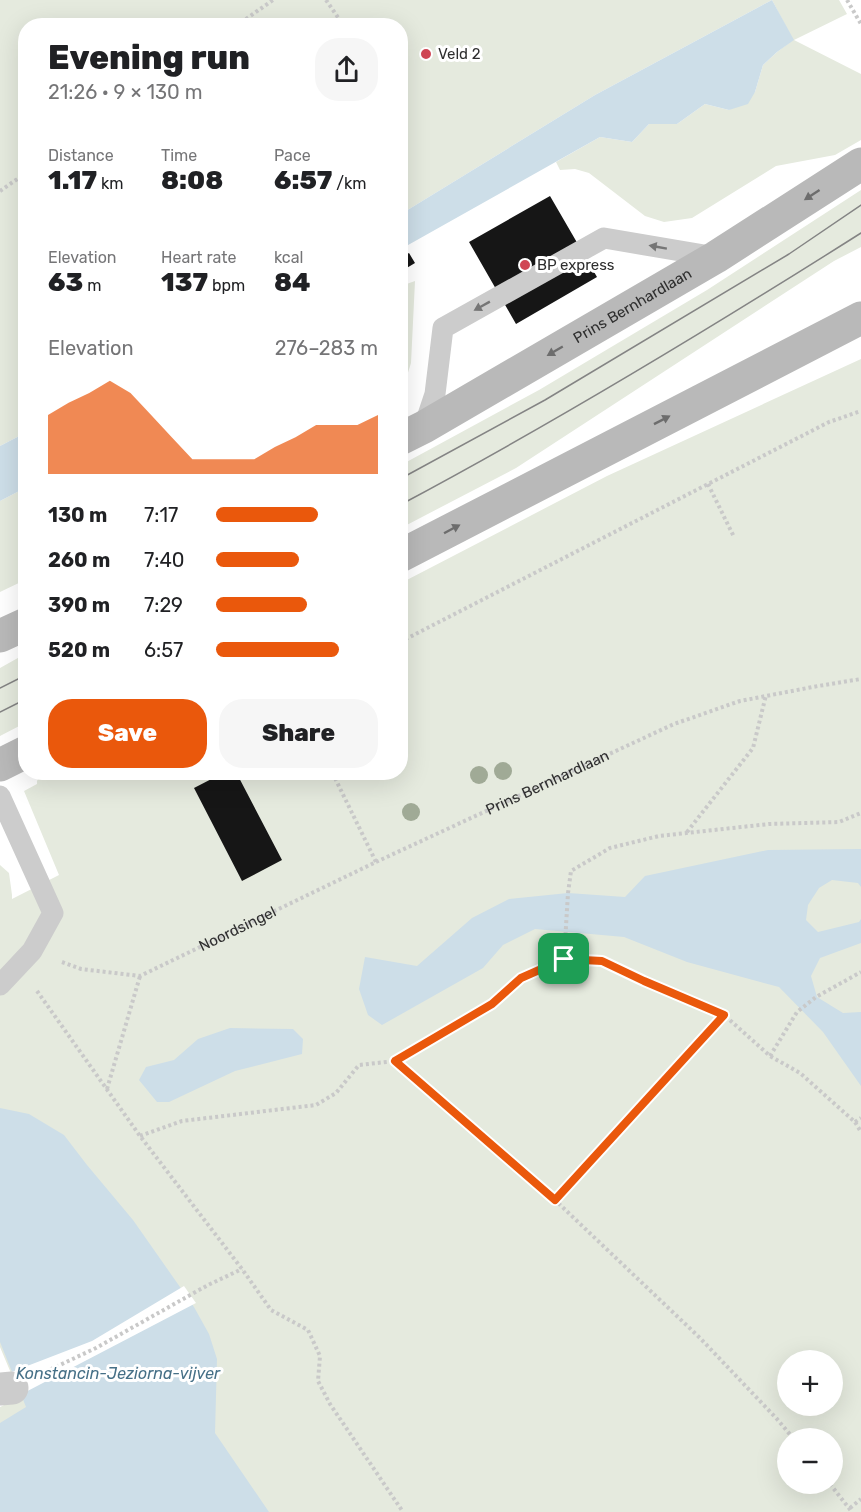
<!DOCTYPE html>
<meta charset="utf-8">
<style>
body{margin:0;font-family:Rubik,sans-serif;background:#f6f6f6;color:#202124;height:100vh;display:flex;flex-direction:column;font-size:22px;white-space:nowrap}
*{box-sizing:border-box;margin:0}
p{font-size:20px;color:#757577}
.icon{flex:none;width:33px;height:33px;fill:none;stroke:currentColor;stroke-width:2;stroke-linecap:round;stroke-linejoin:round}
.map{position:relative;flex:1;overflow:hidden}
.drawer{position:absolute;left:18px;top:18px;width:390px;height:762px;display:flex;flex-direction:column;background:#fff;border-radius:24px;box-shadow:0 6px 24px #0002}
.drawer>*{flex:none}
.fabs{position:absolute;left:777px;top:1350px;display:grid;gap:12px}
.fabs a{display:grid;place-items:center;width:66px;height:66px;border-radius:50%;background:#fff;box-shadow:0 6px 24px #0002;font-size:30px}
.pin{position:absolute;display:grid;place-items:center;width:51px;height:51px;color:#fff;margin:-26px;border-radius:12px;box-shadow:0 3px 9px #0006}
.round{display:grid;place-items:center;flex:none;width:63px;height:63px;border-radius:24px;background:#f6f6f6}
.summary{display:flex;align-items:center;justify-content:space-between;height:102px;padding:0 30px}
h1{font-size:33px;font-weight:800;line-height:45px}
.figures{display:grid;grid-template-columns:repeat(3,1fr);gap:9px;height:102px;padding:6px 30px}
.figures div{display:grid;align-content:center}
.figures b{font-size:26px;font-weight:800}
.figures small{font-size:16px;font-weight:400}
.figures p{font-size:16px}
.chart{height:168px;padding:12px 30px}
.chart p{display:flex;justify-content:space-between}
.chart svg{width:100%;height:108px;margin-top:6px;fill:#ea580c;opacity:.7}
.button{display:flex;gap:12px;margin-top:auto;padding:12px 30px}
.button a{flex:1;height:69px;border-radius:24px;background:#ea580c;color:#fff;font-size:24px;font-weight:800;line-height:69px;text-align:center}
.button a+a{background:#f6f6f6;color:#202124}
ul{padding:0 30px;list-style:none;font-size:20px}
li{display:grid;grid-template-columns:96px 72px 1fr;align-items:center;height:45px}
li i{height:15px;border-radius:8px;background:#ea580c}
.map>svg:first-child{display:block}
.green{fill:#e5eade;fill-rule:evenodd}
.water{fill:#cddee8}
.pier{fill:#fff}
.building{fill:#161616}
.lines{fill:none;stroke-linecap:round;stroke-linejoin:round}
.path{stroke:#c9c9c9;stroke-width:4;stroke-dasharray:3 3;stroke-linecap:butt}
.lane{stroke:#ccc;stroke-width:21}
.street{stroke:#ccc;stroke-width:33}
.secondary{stroke:#b9b9b9;stroke-width:33}
.tram{stroke:#848484;stroke-width:1.5}
.tree{fill:#a0aa96}
.oneway{fill:#6d6d6d}
.oneway2{fill:#767676}
.route-casing{stroke:#fff;stroke-width:12}
.route{stroke:#ea580c;stroke-width:8}
.poi-dot{fill:#d04654;stroke:#fff;stroke-width:2}
.labels{text-anchor:middle;stroke-width:6;stroke-linejoin:round;paint-order:stroke}
.poi-label{font-size:15px;fill:#2f2f2f;stroke:#fff;text-anchor:start}
.street-label{font-size:15px;fill:#2f2f2f;stroke:#fff}
.water-label{font-size:16px;font-style:italic;fill:#467087;stroke:#fff}
</style>
<div class="map">
<svg width="861" height="1512" viewBox="0 0 861 1512">
<rect width="100%" height="100%" fill="#fff"/>
<path class="green" d="M0,0H839L847,14L794,40L861,74V140L835,155L776,166L692,218L664,222L645,216L589,173L575,169L560,170L556,162L600,137L632,142L649,124H677L705,104L729,110L755,92L763,65L777,52L793,40L772,0L595,95L401,214L400,26H26L25,433L0,446Z
M861,190V247L834,261L516,468L401,528V465L539,390L707,290Z
M415,281L411,363L406,379L401,386V286Z
M861,359V1512H0V1407L21,1397L0,1347V865L9,873L12,895V899L59,875L24,791L37,784V781L41,773L400,772L401,583L607,476ZM788,1360H832V1406H788ZM788,1438H832V1484H788Z
M25,488V580L0,592V501Z
M25,654V723L0,736V668Z"/>
<path class="water" d="M772,0L794,40L777,52L763,65L755,92L748,104L729,110L705,104L677,124H649L632,142L600,137L401,249V214L595,95Z
M25,433V488L0,501V446Z
M861,849V887L858,883L832,880L819,888L808,905L806,920L818,932L859,922L861,919V943L820,958L811,976L817,997L843,1013L861,1012V1086L823,1032L779,987L687,962L624,937L535,929L503,945L483,968L382,1025L368,1015L359,989L365,957L417,966L472,918L509,899L568,893L625,897L645,876L768,850Z
M230,1028L293,1029L303,1039L302,1054L235,1071L169,1102H157L139,1080L146,1067L174,1060L198,1039Z
M0,1108L29,1114L64,1135L87,1165L133,1220L194,1307L209,1334L217,1359L215,1433L269,1512H0V1423L26,1407L0,1342Z"/>
<path class="pier" d="M184,1286L196,1303L18,1396L9,1373L92,1341Z"/>
<path class="building" d="M550,196L597,277L516,324L469,242Z
M409,253L415,263L400,272V258Z
M225,772H236L282,860L242,881L194,788Z"/>
<g class="lines">
<g class="path">
<path d="M326,0L344,26"/>
<path d="M847,0L861,24"/>
<path d="M236,26L273,0"/>
<path d="M400,106H401"/>
<path d="M0,191L26,173"/>
<path d="M708,484L734,537"/>
<path d="M400,642L829,422L861,411"/>
<path d="M687,832L753,748L766,695"/>
<path id="s1" d="M376,862L674,724L740,701L818,686L861,679"/>
<path d="M564,959L568,893L571,871L610,848L659,836L769,824L839,822L861,813"/>
<path id="s2" d="M62,962L81,969L140,976L376,862L332,772"/>
<path d="M37,991L140,1136L242,1269L271,1310L308,1330L320,1356L318,1381L330,1404L403,1512"/>
<path d="M770,1056L797,1012L816,997L861,972"/>
<path d="M395,1061L492,1004L521,978L564,959L602,961L644,981L724,1015L770,1056L800,1073L855,1122L861,1132"/>
<path d="M107,1089L140,976"/>
<path d="M855,1122L861,1118"/>
<path d="M140,1136L182,1121L316,1105L336,1093L359,1065L395,1061L555,1200L700,1338L777,1419L793,1438"/>
<path d="M555,1200L724,1015"/>
<path d="M45,1372L96,1348L208,1285L242,1269"/>
<path d="M830,1484L852,1512"/>
<path d="M850,1508L861,1499"/>
</g>
<path class="lane" d="M424,427L435,394L443,328L604,238L716,257
M0,796L53,913L32,951L0,985"/>
<path class="street" d="M0,1389L12,1388"/>
<g class="secondary">
<path id="s3" d="M400,439L424,427L716,257L861,164"/>
<path d="M400,556L861,318"/>
<path d="M0,636L26,624"/>
<path d="M0,765L26,752"/>
</g>
<path class="tram" d="M400,479L545,400L789,254L861,205
M400,505C558,421 711,328 861,233
M0,688L26,675
M0,712L26,699"/>
</g>
<g class="tree">
<circle cx="503" cy="771" r="9"/>
<circle cx="479" cy="775" r="9"/>
<circle cx="411" cy="812" r="9"/>
</g>
<defs><path id="oneway-solid" d="M-6-.8H1V-3.2L6.5 0L1 3.2V.8H-6Z" transform="scale(1.5)"/></defs>
<g class="oneway">
<use href="#oneway-solid" transform="translate(812 195) rotate(147)"/>
<use href="#oneway-solid" transform="translate(555 351) rotate(150)"/>
<use href="#oneway-solid" transform="translate(662 420) rotate(-27)"/>
<use href="#oneway-solid" transform="translate(452 529) rotate(-28)"/>
</g>
<g class="oneway2">
<use href="#oneway-solid" transform="translate(658 247) rotate(-170)"/>
<use href="#oneway-solid" transform="translate(482 306) rotate(151)"/>
</g>
<g class="lines">
<defs>
<path id="route" d="M564,959L602,961L644,981L724,1015L555,1200L395,1061L492,1004L521,978Z"/>
</defs>
<use href="#route" class="route-casing"/>
<use href="#route" class="route"/>
</g>
<g class="poi-dot">
<circle cx="426" cy="54" r="6"/>
<circle cx="525" cy="265" r="6"/>
</g>
<g class="labels">
<g class="poi-label">
<text x="438" y="59">Veld 2</text>
<text x="537" y="270">BP express</text>
</g>
<g class="street-label">
<text dy="5" stroke="none"><textPath href="#s3" startOffset="268">Prins Bernhardlaan</textPath></text>
<text dy="5" stroke="none"><textPath href="#s1" startOffset="189">Prins Bernhardlaan</textPath></text>
<text dy="5" stroke="none"><textPath href="#s2" startOffset="188">Noordsingel</textPath></text>
</g>
<g class="water-label">
<text x="118" y="1379">Konstancin-Jeziorna-vijver</text>
</g>
</g>
</svg>
<div class="fabs">
<a>+</a>
<a>−</a>
</div>
<div class="pin" style="left:564px;top:959px;background:#1e9e55"><svg class="icon" aria-label="arrive" viewBox="0 0 24 24"><path d="M6 21V4h12l-3 4 3 4H6"/></svg></div>
<section class="drawer">
<div class="summary"><div><h1>Evening run</h1><p>21:26 · 9 × 130 m</p></div><a class="round"><svg class="icon" aria-label="share" viewBox="0 0 24 24"><path d="M12 15V3M7 8l5-5 5 5M5 13v7h14v-7"/></svg></a></div>
<div class="figures">
<div><p>Distance</p><b>1.17<small> km</small></b></div>
<div><p>Time</p><b>8:08</b></div>
<div><p>Pace</p><b>6:57<small> /km</small></b></div>
</div>
<div class="figures">
<div><p>Elevation</p><b>63<small> m</small></b></div>
<div><p>Heart rate</p><b>137<small> bpm</small></b></div>
<div><p>kcal</p><b>84</b></div>
</div>
<div class="chart"><p><span>Elevation</span>276–283 m</p>
<svg viewBox="0 0 160 44" preserveAspectRatio="none"><path d="M0 44V20L10 15L20 11L30 6L40 11L50 20L60 29L70 38L80 38L90 38L100 38L110 33L120 29L130 24L140 24L150 24L160 20V44z"/></svg>
</div>
<ul>
<li><b>130 m</b>7:17<i style="width:63%"></i></li>
<li><b>260 m</b>7:40<i style="width:51%"></i></li>
<li><b>390 m</b>7:29<i style="width:56%"></i></li>
<li><b>520 m</b>6:57<i style="width:76%"></i></li>
</ul>
<div class="button"><a>Save</a><a>Share</a></div>
</section>
</div>
